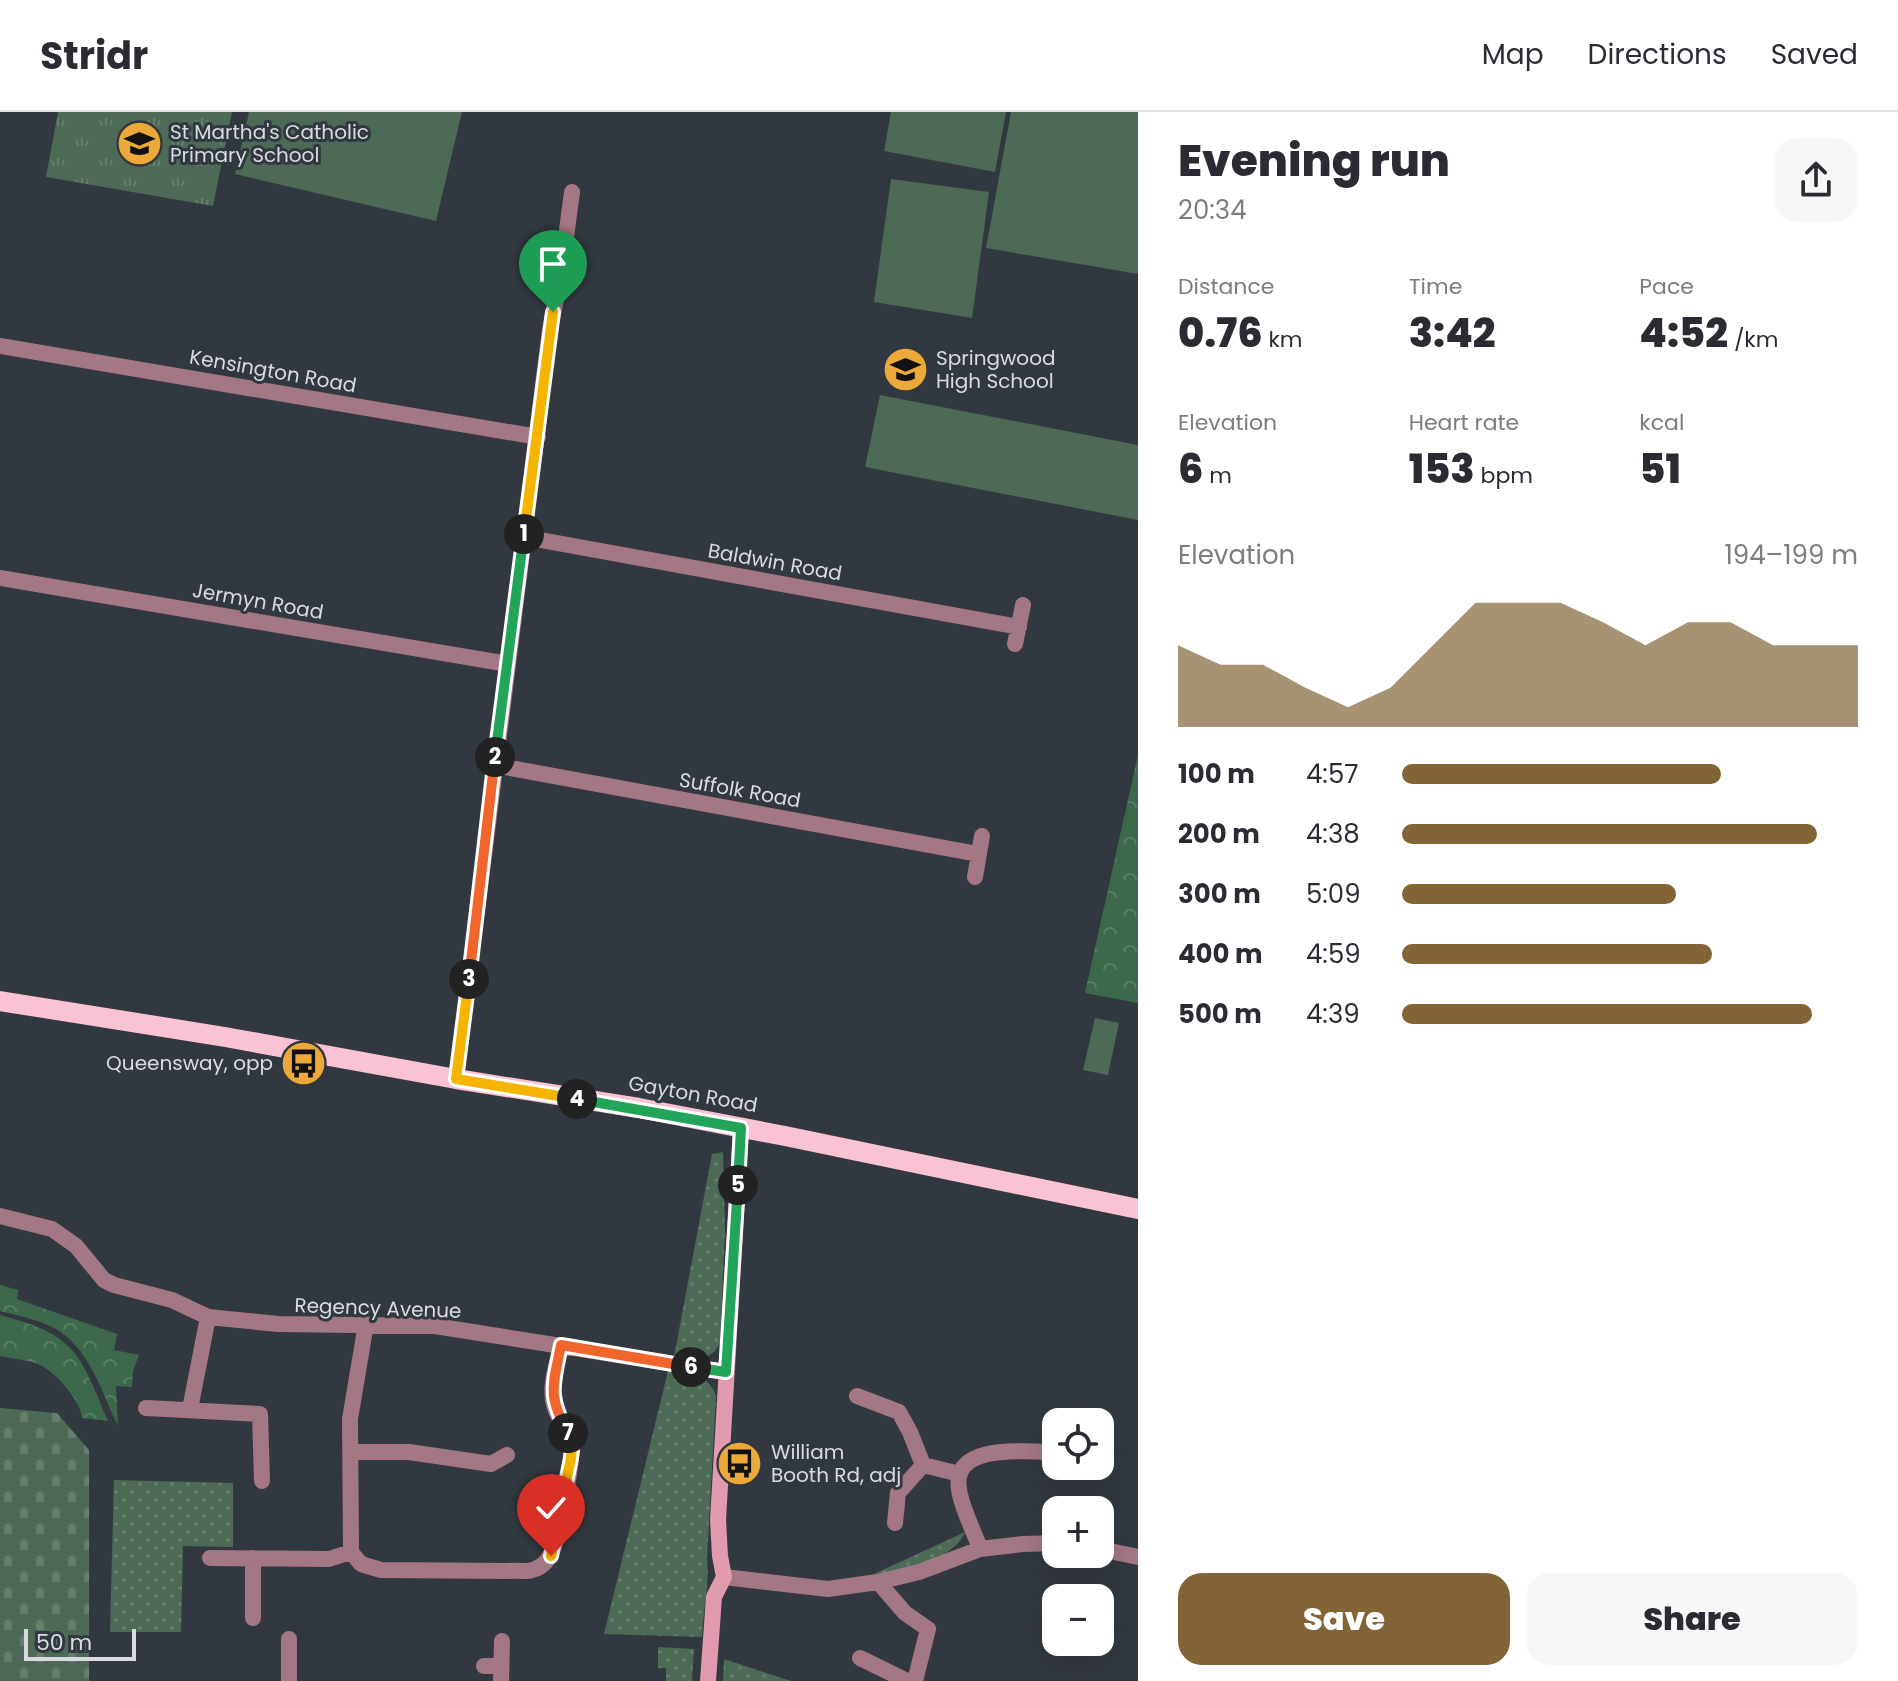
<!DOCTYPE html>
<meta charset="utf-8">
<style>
body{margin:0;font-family:Poppins,sans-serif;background:#f7f7f7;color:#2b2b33;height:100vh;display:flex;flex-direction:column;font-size:30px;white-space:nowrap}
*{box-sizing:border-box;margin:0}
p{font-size:26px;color:#7c7c81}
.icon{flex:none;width:44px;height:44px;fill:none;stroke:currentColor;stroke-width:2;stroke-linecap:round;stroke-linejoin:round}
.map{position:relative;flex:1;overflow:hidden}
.side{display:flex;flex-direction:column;background:#fff;width:760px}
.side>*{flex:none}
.buttons{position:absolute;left:1042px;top:1296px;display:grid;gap:16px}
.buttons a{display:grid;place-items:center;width:72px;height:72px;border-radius:16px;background:#fff;box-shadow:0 8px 32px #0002;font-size:40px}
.scale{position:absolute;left:24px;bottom:20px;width:112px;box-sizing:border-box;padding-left:8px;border:4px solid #d8dce0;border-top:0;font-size:22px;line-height:28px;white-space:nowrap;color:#d8dce0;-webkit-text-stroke:6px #32383f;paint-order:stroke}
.pin{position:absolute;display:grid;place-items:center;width:68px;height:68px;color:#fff;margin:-82px -34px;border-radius:50% 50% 50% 0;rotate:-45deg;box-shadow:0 0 8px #0007}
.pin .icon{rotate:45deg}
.km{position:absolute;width:40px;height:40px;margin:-20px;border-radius:50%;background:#222;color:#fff;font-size:22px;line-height:40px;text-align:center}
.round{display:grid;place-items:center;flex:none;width:84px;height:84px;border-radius:24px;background:#f7f7f7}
.headline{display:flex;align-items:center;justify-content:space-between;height:136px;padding:0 40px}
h1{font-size:44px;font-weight:800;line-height:60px}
.metrics{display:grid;grid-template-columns:repeat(3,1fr);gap:12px;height:136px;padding:8px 40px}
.metrics div{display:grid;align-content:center}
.metrics b{font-size:40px;font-weight:800}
.metrics small{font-size:22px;font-weight:400}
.metrics p{font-size:22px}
.chart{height:224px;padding:16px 40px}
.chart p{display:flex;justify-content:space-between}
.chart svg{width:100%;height:144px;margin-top:8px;fill:#826436;opacity:.7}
.button{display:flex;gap:16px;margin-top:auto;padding:16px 40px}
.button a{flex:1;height:92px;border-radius:24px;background:#826436;color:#fff;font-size:32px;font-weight:800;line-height:92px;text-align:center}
.button a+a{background:#f7f7f7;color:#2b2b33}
ul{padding:0 40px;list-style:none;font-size:26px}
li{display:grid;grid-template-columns:128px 96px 1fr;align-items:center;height:60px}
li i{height:20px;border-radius:10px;background:#826436}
header{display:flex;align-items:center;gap:48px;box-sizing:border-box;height:112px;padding:0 40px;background:#fff;border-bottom:2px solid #e1e1e2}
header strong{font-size:38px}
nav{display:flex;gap:44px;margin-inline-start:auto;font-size:28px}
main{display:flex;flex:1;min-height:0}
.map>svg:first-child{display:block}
.grass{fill:url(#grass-dots)}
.forest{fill:url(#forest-crowns)}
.cemetery{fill:url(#cemetery-stones)}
.park{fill:url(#park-tufts)}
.garden{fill:#4c6a55}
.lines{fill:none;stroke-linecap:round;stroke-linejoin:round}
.street{stroke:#a47784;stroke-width:16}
.secondary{stroke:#e29aaf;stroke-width:16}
.primary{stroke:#fac2d2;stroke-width:20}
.split-1-casing{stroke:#fff;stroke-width:16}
.split-2-casing{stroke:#fff;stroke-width:16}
.split-3-casing{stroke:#fff;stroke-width:16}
.split-4-casing{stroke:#fff;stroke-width:16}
.split-5-casing{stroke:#fff;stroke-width:16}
.split-6-casing{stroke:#fff;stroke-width:16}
.split-7-casing{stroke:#fff;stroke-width:16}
.split-8-casing{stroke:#fff;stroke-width:16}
.split-1{stroke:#f5b400;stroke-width:10}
.split-2{stroke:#22a559;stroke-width:10}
.split-3{stroke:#f0652b;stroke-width:10}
.split-4{stroke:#f5b400;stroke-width:10}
.split-5{stroke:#22a559;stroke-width:10}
.split-6{stroke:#22a559;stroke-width:10}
.split-7{stroke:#f0652b;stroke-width:10}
.split-8{stroke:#f5b400;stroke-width:10}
.labels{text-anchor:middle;stroke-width:6;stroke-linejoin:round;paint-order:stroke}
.poi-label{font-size:20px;fill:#d8dce0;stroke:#32383f;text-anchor:start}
.street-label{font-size:20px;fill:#d8dce0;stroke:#32383f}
</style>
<header>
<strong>Stridr</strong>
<nav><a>Map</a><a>Directions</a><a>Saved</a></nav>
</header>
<main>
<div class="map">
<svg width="1138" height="1569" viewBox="0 0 1138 1569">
<defs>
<pattern id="grass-dots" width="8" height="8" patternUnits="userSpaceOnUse" patternTransform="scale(2)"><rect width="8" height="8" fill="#4c6a55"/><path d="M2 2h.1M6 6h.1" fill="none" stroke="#657f6d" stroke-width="1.8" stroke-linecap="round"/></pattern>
<pattern id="forest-crowns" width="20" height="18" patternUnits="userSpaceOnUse" patternTransform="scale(2)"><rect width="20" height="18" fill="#3c694b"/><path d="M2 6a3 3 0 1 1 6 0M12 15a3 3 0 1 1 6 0" fill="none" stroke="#577e65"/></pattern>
<pattern id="cemetery-stones" width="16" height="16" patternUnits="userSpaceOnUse" patternTransform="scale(2)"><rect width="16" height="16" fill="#4c6a55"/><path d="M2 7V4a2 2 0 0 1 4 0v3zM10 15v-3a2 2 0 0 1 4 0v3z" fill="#657f6d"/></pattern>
<pattern id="park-tufts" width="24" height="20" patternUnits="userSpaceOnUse" patternTransform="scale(2)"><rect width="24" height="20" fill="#4c6a55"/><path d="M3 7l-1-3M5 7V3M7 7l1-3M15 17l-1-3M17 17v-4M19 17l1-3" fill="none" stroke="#657f6d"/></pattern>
</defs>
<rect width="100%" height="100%" fill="#32383f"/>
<path class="grass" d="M723,1040L725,1118L720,1231C710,1251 694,1248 674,1245L712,1042Z
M668,1259C688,1263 709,1261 716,1284L707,1446C710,1471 703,1499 702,1525L604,1522Z
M114,1368L233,1371V1435L183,1434L181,1520H110Z
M965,1420C953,1451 892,1461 863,1467Z
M658,1535L694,1537L692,1569H666V1556H658Z
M724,1547L791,1569H723Z"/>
<path class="forest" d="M1138,643V891L1085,881Z
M0,1173L18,1178L17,1187L117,1222L114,1238L139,1243L133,1259L132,1275L116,1274L118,1314C101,1279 89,1235 54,1216C37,1207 18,1204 0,1199Z
M0,1203C76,1223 79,1240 108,1309L82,1306C81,1289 59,1265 44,1255C33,1248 13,1247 0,1244Z"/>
<path class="cemetery" d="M0,1296L57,1301L89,1338V1569H0Z"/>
<path class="park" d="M58,0H232L213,94L46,65Z"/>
<path class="garden" d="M249,0H462L436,109L235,62Z
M891,0H1006L995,60L884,39Z
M1011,0H1138V162L986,136Z
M891,67L989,80L972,206L874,190Z
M880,283L1138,333V408L865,355Z
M1095,906L1119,911L1108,963L1083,958Z"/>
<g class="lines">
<path class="street" d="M0,234L538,325
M524,425L1019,515
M0,466L508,552
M1015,532L1023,493
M494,653L978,742
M975,765L982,724
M456,967L550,217L561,163L572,80
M0,1104L52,1117L76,1134L104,1168L114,1173L172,1188L208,1205L278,1212L435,1214L726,1260
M366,1212L350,1307L351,1440L361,1452L381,1458L527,1459C538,1458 546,1452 551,1442C560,1425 570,1359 572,1337C570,1321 560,1311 555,1296C548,1276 557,1253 561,1233
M857,1284L899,1300L910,1320L923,1353L960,1362
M146,1296L260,1302L262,1369
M190,1297L208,1205
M351,1340H409L491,1352L507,1343
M1100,1346L1102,1347
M895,1411L898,1381L923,1353
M980,1437C974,1419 961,1395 959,1377C951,1330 1028,1340 1056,1340
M1100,1437L1138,1445
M210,1446L329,1447L351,1440
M724,1465L828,1477L878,1470L919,1460L980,1437L1023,1432L1056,1431
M878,1470L905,1501L928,1517L915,1569
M253,1506V1446
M860,1546L907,1569
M484,1554H501
M289,1569V1527
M501,1569L502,1529"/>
<path class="secondary" d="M708,1569L714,1485L724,1465L720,1444L718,1408L741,1016"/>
<path class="primary" d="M0,889L225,925L456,967L639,996L785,1024L1138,1097"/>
</g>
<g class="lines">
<defs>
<path id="split-1" d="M524,422L553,200"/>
<path id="split-2" d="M495,645L524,422"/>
<path id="split-3" d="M469,867L495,645"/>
<path id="split-4" d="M469,867L456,967L577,987"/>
<path id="split-5" d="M577,987L741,1016L738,1073"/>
<path id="split-6" d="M691,1255L726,1260L738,1073"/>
<path id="split-7" d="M568,1321C547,1283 553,1274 561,1233L691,1255"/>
<path id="split-8" d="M551,1444L571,1346L572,1337L568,1321"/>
</defs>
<use href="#split-1" class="split-1-casing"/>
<use href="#split-2" class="split-2-casing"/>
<use href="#split-3" class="split-3-casing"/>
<use href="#split-4" class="split-4-casing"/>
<use href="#split-5" class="split-5-casing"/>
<use href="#split-6" class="split-6-casing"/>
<use href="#split-7" class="split-7-casing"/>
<use href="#split-8" class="split-8-casing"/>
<use href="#split-1" class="split-1"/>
<use href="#split-2" class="split-2"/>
<use href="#split-3" class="split-3"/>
<use href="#split-4" class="split-4"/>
<use href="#split-5" class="split-5"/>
<use href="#split-6" class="split-6"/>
<use href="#split-7" class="split-7"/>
<use href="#split-8" class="split-8"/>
</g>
<defs>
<symbol id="school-disc" viewBox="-11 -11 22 22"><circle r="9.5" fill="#eca93a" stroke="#32383f"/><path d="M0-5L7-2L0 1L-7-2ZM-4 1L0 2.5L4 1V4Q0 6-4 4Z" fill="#111"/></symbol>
<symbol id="bus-disc" viewBox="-11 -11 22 22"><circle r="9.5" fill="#eca93a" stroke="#32383f"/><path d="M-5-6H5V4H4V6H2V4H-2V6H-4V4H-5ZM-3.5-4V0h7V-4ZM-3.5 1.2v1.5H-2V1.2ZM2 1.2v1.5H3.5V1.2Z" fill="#111"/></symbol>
</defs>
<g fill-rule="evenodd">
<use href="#school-disc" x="114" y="6" width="51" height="51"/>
<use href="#school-disc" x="880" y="232" width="51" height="51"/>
<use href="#bus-disc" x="278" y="926" width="51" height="51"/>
<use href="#bus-disc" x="714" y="1326" width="51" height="51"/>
</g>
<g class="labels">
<g class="poi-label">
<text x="170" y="27">St Martha's Catholic<tspan x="170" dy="23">Primary School</tspan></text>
<text x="936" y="253">Springwood<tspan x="936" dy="23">High School</tspan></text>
<text x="273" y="958" text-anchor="end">Queensway, opp</text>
<text x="771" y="1347">William<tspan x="771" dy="23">Booth Rd, adj</tspan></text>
</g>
<g class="street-label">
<text transform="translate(273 259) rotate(10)" y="7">Kensington Road</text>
<text transform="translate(775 450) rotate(10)" y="7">Baldwin Road</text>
<text transform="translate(258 489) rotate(10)" y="7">Jermyn Road</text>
<text transform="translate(740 678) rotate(10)" y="7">Suffolk Road</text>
<text transform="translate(693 982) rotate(10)" y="7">Gayton Road</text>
<text transform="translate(378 1196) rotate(2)" y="7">Regency Avenue</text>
</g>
</g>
</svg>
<div class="buttons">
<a><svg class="icon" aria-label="locate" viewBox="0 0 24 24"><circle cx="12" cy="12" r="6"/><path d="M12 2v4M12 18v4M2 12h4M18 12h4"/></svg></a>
<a>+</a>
<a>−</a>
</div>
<div class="scale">50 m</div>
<div class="pin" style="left:553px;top:200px;background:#1e9e55"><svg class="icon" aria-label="arrive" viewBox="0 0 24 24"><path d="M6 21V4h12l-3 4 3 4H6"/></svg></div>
<div class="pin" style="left:551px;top:1444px;background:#d93025"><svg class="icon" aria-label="check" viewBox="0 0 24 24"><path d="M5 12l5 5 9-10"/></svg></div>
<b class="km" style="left:524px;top:422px">1</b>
<b class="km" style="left:495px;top:645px">2</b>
<b class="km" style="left:469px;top:867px">3</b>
<b class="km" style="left:577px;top:987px">4</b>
<b class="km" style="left:738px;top:1073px">5</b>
<b class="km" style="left:691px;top:1255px">6</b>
<b class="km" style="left:568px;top:1321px">7</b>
</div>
<section class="side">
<div class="headline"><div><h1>Evening run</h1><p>20:34</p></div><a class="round"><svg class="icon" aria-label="share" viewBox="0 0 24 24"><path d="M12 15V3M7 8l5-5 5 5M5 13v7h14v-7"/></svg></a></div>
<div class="metrics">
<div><p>Distance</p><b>0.76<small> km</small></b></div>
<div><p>Time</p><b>3:42</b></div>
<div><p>Pace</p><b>4:52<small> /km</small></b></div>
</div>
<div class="metrics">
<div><p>Elevation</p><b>6<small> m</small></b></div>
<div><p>Heart rate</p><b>153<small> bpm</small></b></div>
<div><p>kcal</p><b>51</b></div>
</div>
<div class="chart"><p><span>Elevation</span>194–199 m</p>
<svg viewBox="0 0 160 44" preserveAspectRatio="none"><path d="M0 44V19L10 25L20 25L30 32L40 38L50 32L60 19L70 6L80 6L90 6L100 12L110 19L120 12L130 12L140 19L150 19L160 19V44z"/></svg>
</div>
<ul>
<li><b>100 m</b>4:57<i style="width:70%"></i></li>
<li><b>200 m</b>4:38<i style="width:91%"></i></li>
<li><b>300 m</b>5:09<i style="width:60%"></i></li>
<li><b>400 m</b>4:59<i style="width:68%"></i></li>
<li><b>500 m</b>4:39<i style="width:90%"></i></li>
</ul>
<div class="button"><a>Save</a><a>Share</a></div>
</section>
</main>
